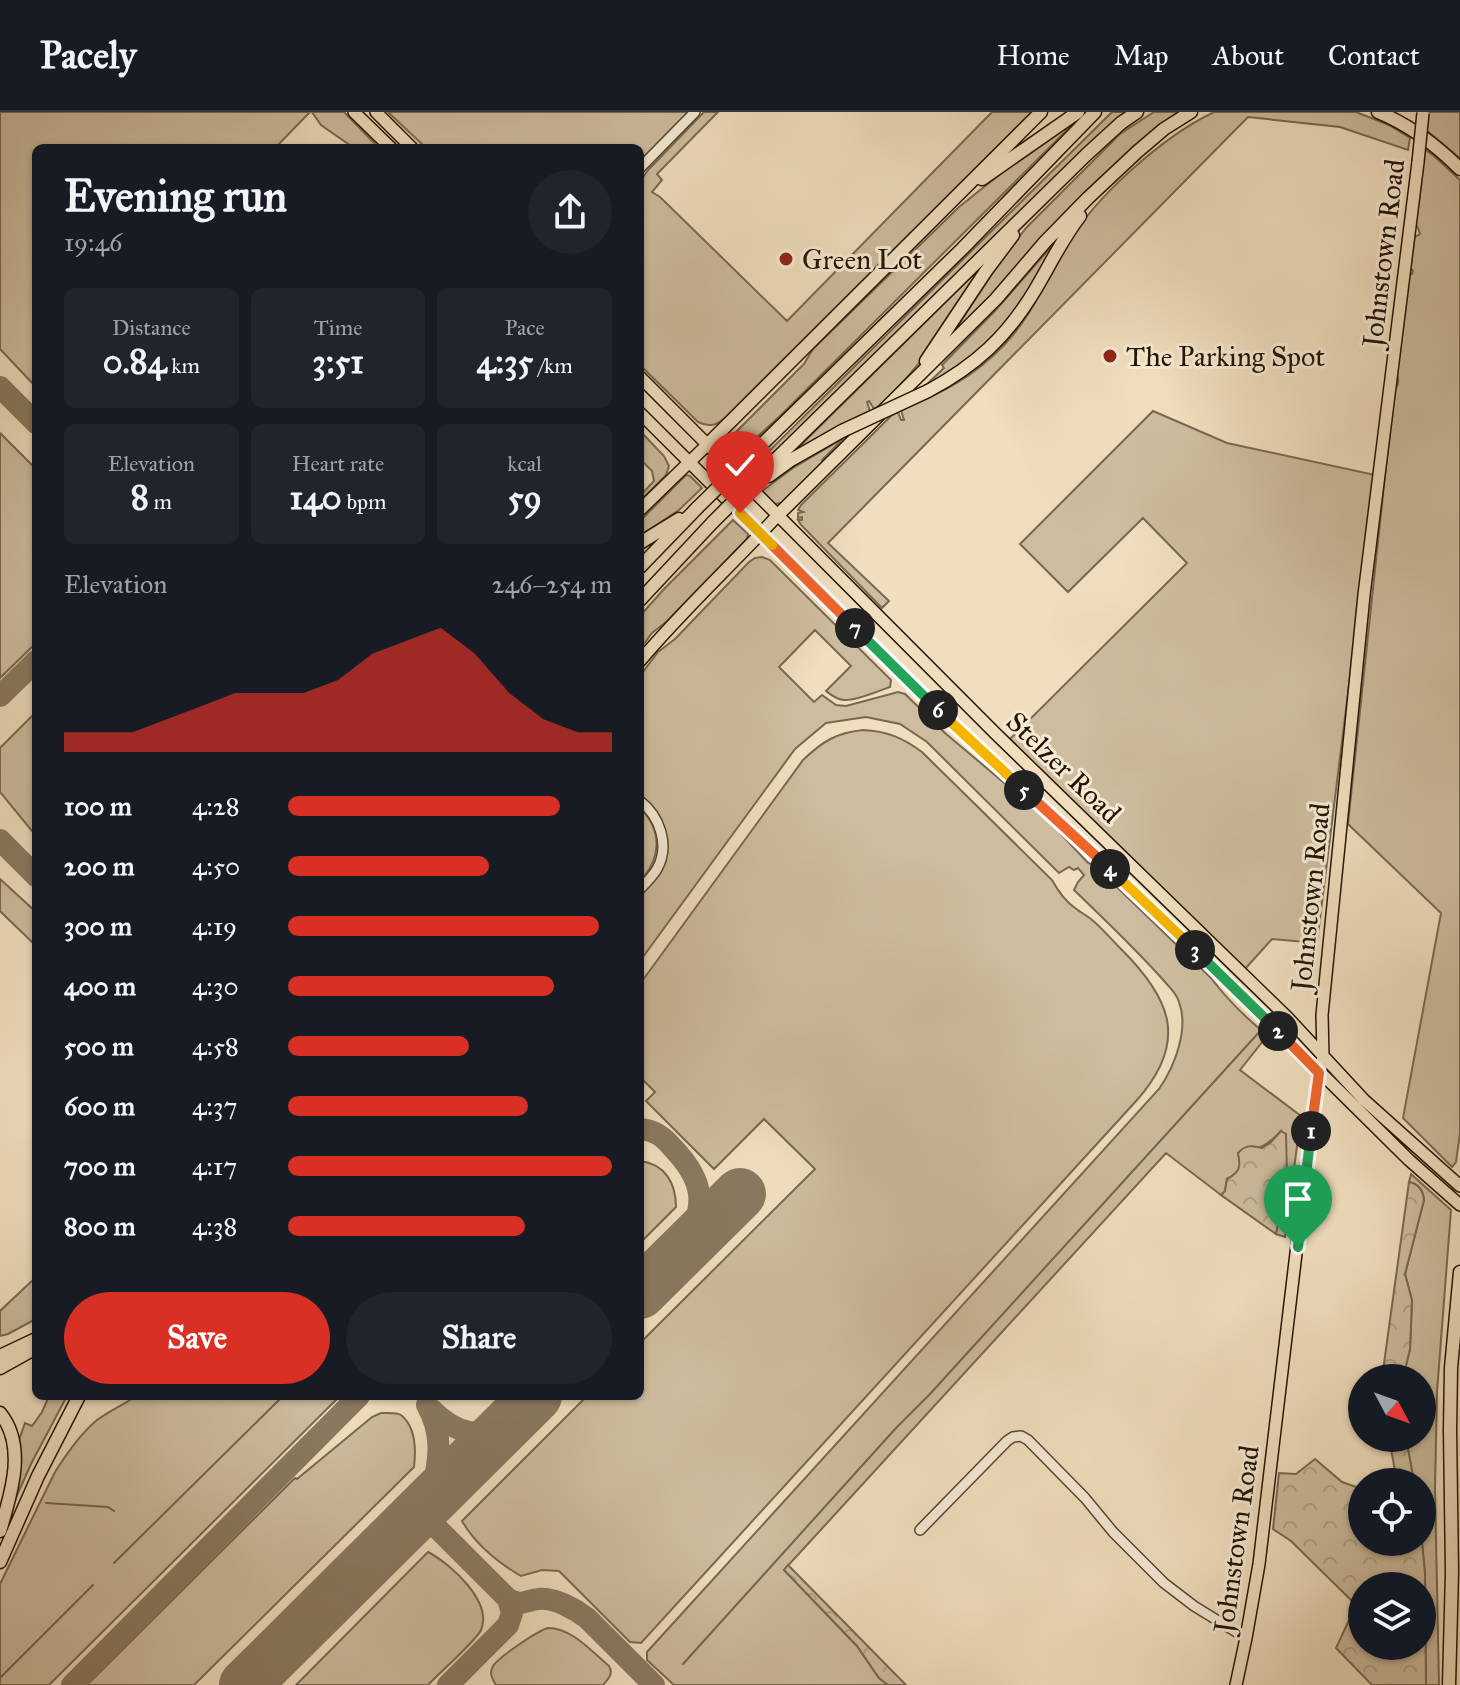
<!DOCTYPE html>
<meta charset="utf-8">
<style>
body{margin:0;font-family:"IM FELL Great Primer",serif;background:#20242c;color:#f1f3f6;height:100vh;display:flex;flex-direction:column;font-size:30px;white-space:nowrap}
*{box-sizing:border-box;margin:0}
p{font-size:26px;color:#9ea1a6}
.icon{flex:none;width:44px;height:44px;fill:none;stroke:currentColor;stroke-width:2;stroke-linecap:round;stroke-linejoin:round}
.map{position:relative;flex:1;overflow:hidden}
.side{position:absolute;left:32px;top:32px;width:612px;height:1256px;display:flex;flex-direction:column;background:#171b24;border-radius:12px;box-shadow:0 2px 6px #0004}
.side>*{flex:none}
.needle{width:52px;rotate:131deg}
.buttons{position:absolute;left:1348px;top:1252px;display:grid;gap:16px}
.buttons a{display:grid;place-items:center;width:88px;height:88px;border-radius:50%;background:#171b24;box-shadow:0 2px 6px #0004;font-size:40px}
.pin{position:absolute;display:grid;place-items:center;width:68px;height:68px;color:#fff;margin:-82px -34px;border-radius:50% 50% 50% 0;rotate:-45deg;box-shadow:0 0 8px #0007}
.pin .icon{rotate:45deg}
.km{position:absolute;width:40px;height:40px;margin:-20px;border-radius:50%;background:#222;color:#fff;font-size:22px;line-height:40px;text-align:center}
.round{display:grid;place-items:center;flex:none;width:84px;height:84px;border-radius:42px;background:#20242c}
.headline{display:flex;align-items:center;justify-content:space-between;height:136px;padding:0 32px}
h1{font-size:44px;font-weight:700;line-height:60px}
.metrics{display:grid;grid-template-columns:repeat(3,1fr);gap:12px;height:136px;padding:8px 32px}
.metrics div{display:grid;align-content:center;border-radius:12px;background:#20242c;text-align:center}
.metrics b{font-size:34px;font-weight:700}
.metrics small{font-size:22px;font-weight:400}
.metrics p{font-size:22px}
.chart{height:224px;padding:16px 32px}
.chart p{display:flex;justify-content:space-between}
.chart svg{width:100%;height:144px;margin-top:8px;fill:#d93025;opacity:.7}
.action{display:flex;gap:16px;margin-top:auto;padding:16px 32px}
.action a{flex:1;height:92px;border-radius:48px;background:#d93025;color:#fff;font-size:32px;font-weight:700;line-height:92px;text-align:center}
.action a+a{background:#20242c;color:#f1f3f6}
ul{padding:0 32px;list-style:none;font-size:26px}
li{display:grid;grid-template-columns:128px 96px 1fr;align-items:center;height:60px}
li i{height:20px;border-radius:10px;background:#d93025}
header{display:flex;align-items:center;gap:48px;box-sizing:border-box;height:112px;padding:0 40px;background:#171b24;border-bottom:2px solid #363941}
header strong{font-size:38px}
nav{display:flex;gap:44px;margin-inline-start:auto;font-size:28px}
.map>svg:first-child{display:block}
.green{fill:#cdbc9e;stroke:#786850;stroke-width:2}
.forest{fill:url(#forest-crowns);stroke:#786850;stroke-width:2;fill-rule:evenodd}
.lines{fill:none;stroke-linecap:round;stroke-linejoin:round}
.stream{stroke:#74644c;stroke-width:2}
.taxiway{stroke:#897960;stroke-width:22}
.runway{stroke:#897960;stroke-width:52}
.minor-casing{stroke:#564631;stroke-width:12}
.major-casing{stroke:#221402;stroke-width:14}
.highway-casing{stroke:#221402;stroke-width:15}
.minor{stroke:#f5ead5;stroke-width:9}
.major{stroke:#f0debe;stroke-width:11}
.highway{stroke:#f0debe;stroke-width:12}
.major-bridge-casing{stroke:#221402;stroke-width:14;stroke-linecap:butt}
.highway-bridge-casing{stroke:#221402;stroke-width:15;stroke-linecap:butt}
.major-bridge{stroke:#f0debe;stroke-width:11}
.highway-bridge{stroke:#f0debe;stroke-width:12}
.split-1-casing{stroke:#fff;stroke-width:16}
.split-2-casing{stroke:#fff;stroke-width:16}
.split-3-casing{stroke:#fff;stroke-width:16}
.split-4-casing{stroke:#fff;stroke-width:16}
.split-5-casing{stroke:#fff;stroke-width:16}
.split-6-casing{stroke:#fff;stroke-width:16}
.split-7-casing{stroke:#fff;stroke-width:16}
.split-8-casing{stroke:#fff;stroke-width:16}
.split-9-casing{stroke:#fff;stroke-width:16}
.split-1{stroke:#22a559;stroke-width:10}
.split-2{stroke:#f0652b;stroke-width:10}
.split-3{stroke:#22a559;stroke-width:10}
.split-4{stroke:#f5b400;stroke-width:10}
.split-5{stroke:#f0652b;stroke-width:10}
.split-6{stroke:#f5b400;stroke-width:10}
.split-7{stroke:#22a559;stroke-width:10}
.split-8{stroke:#f0652b;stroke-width:10}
.split-9{stroke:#f5b400;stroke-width:10}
.poi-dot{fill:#8f2418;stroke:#f5ead5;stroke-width:3}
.labels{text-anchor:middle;stroke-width:6;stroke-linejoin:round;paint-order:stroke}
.street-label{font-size:28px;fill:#221402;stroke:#f5ead5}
.poi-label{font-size:28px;fill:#221402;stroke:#f5ead5;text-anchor:start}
</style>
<header>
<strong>Pacely</strong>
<nav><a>Home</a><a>Map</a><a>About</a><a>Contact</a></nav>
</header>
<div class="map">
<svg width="1460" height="1573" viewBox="0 0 1460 1573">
<defs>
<pattern id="forest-crowns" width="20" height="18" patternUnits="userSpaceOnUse" patternTransform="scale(2)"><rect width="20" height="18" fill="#cdbc9e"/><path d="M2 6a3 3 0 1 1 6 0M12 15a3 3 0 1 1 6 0" fill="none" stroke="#b0a186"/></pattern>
</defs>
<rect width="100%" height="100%" fill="#f0debe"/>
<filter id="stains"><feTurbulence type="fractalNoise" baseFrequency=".0025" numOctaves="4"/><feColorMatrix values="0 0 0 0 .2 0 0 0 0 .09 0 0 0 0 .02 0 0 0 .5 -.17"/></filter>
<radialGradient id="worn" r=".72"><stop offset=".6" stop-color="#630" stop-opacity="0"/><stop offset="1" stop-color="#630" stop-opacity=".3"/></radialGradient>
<path class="green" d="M0,0H310L275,36H36V272L34,273L0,237Z
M312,0H344L379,36H354L321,13Z
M388,0H689L640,49V36H426Z
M704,0H718L657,62L662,68L652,80L660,85L787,209L992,0H1033L727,304C718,313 710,316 698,310L640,253V69L649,57Z
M1112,0H1127L1099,23L752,363L749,359Z
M1154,0H1182L948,229L997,154L1026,116L1120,22Z
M1214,0H1356L1389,13L1410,26L1408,38L1340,15L1248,5L828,431L889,489L882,496L801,413L798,408H802V405L798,406V401L803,400L798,398L801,393L892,303L898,300L901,308H904L901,298C941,281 974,265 1004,233C1032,204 1046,168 1066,134C1096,84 1162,25 1214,0Z
M1427,0H1460V46L1425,17Z
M1077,8L780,304L735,345L733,344L731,349L722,340V334L804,252L813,237L959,95L1009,55Z
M1424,37L1434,44L1460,68V1021L1456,1050L1452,1055L1403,1006L1441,801L1348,712L1394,279C1400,271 1399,267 1395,258L1409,161L1412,162L1413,159L1408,153L1413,126L1420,122L1418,116L1415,112Z
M1058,127L1016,200L974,246L925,274L944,256L942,253L994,200Z
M990,146C961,191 934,238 897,276C890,284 884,292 874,297L869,289L867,290L870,299L843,312L799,339V335Z
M1153,299L1227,331L1375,363L1317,831L1272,827L1245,857L1008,629L1187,451L1143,406L1068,480L1020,432Z
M640,319L664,344L669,354L666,363L640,389V384L654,369L652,359L640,347Z
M0,321L36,357V531L0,566Z
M844,326L822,348L823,351L782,391L774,392L762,379L793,356Z
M686,363L690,364L702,376L679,398L640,424V409Z
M733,408L748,422L747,427L666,510L652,521L640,537V504L664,477Z
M762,445L770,448L891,568L890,575C878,579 856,589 844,588C837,588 831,583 826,579L851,554L815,518L779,555L814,590L822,583L836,593L846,594L898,580L905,582L945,621L1047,707L1088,751L1094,753L1211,866C1227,887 1246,906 1266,922L1263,929L1240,958L1301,1004L1285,1125L1276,1122L1287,1063L1281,1019C1266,1035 1259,1037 1238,1041L1241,1054L1236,1062L1227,1067L1225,1079L1221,1083L1166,1041L784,1458L857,1534L879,1566L888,1573H674L647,1548V1540L1159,977C1175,954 1189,917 1179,890C1177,882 1170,876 1165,870C1137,838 1105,808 1074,778L1078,770L1084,763L1078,756L1074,758L1069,755L1059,761L927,630L900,612L866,605L826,611L795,637L640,849C640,834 640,819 640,805C640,799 638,791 640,786C642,777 655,769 659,761C676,734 665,701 640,684V564L658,540L675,527L749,450L755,446Z
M33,603H36V724L0,680V636Z
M863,618C887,619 903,626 922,640L1052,768C1058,779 1065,789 1075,796C1080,800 1086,803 1091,807C1102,816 1111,827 1122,838C1172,888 1188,930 1137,988L641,1531L630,1530L559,1459L542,1458L521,1464C497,1450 476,1433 462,1409L587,1284H640V1231L815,1057L764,1007L714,1057L646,989L655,980L640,965V872L803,648C823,629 836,621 863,618Z
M640,696C663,718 661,747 640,769Z
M0,767L36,800V834L0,799Z
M640,1049C665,1052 676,1071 676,1095L640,1131Z
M1411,1062L1451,1098L1437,1280L1435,1376L1439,1573H1426L1425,1462L1422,1430V1370H1414L1406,1326H1422V1266H1403L1410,1237L1412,1188L1405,1162L1424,1088C1423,1078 1419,1072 1409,1070Z
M36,1165V1207L8,1222L0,1224V1199Z
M49,1284H67L31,1352L10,1399L19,1346V1328L25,1311L32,1314L42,1300Z
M137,1284H340L49,1573H0V1472L55,1360C67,1341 80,1322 97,1308C109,1299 124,1292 137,1284Z
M381,1301C387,1301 396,1300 401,1303C416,1315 416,1338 414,1355L194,1573H87L295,1366L297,1367L372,1305Z
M428,1440C451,1452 493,1490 481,1518C476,1529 438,1562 428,1573H296Z
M548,1516C572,1516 591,1539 609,1554C614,1562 608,1567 603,1573H496C492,1567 489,1561 493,1554C499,1545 537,1519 548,1516Z"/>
<path class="forest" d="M1281,1019L1286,1022L1287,1063L1276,1122L1221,1083L1225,1079L1227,1067C1240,1060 1241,1055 1238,1041C1245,1033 1252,1033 1262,1036L1270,1031Z
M1409,1070C1419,1072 1423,1078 1424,1088L1405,1162L1412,1188L1410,1237L1403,1266H1382Z
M1389,1326H1406L1414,1370H1397Z
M1315,1347L1342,1370L1362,1377V1430H1422L1425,1462L1426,1573H1372L1336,1536L1356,1493L1291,1429L1273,1417L1279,1361L1296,1362ZM1422,1474V1534H1362V1474Z
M788,1453L906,1573H888L879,1566L857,1534L784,1458Z"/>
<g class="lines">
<path class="stream" d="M46,1391L108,1395L114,1399
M114,1451L283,1284
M683,1552L896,1316L930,1282L1262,917
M0,1566L93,1473"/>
<path class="taxiway" d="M0,275L36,311
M0,584L36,549
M0,728L36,764
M640,1017C654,1018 663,1024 672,1035C707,1071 706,1095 683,1138
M427,1293C448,1330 435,1360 429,1399V1405L433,1412
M432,1298C456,1322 480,1328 510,1310
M406,1413L429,1377
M438,1417L508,1487C523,1495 525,1488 539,1487C554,1485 575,1497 587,1506L654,1573
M72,1573L359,1284
M448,1573L508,1513L512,1501L508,1487"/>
<path class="runway" d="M640,1181L740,1082
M245,1573L536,1284"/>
<defs>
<path id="minor" d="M640,56L695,0
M640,689C660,704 670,734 657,757C653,764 646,771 640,777
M920,1418L1007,1329L1013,1325L1021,1324L1028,1328L1085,1386L1113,1420L1164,1471L1194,1494L1246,1526"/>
<path id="major" d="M354,0L391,36
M376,0L412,36
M640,265L995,621L1288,906L1364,988L1460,1074
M640,301L935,595L1091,739L1232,873L1409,1048L1460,1093
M640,398L707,333
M640,549C683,498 733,452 778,403
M1236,1573L1246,1526L1259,1452L1312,1007L1323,944L1322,903L1364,483L1418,50"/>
<path id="highway" d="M1378,0C1410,13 1435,32 1460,57
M982,67L1078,0
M926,249L986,159L1013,123
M928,279C975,254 1007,225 1035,178C1050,153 1062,127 1080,104
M707,333L1041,0
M749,345L963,136L1095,0
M763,360L1086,43L1121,11L1137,0
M769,364L791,348L842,319
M778,403L996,187L1045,130L1088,86L1137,40L1164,17L1191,0
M640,431L679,407
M640,455L698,395
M640,488L713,410
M0,1244L36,1227
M0,1256L36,1236
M0,1301C27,1334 11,1382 0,1419
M0,1450L38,1364L79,1284
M1449,1573L1452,1460L1450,1318L1451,1256L1460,1160"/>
</defs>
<use href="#minor" class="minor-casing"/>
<use href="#major" class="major-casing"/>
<use href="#highway" class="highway-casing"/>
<use href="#minor" class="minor"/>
<use href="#major" class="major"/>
<use href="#highway" class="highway"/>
<defs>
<path id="major-bridge" d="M1418,50L1423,1"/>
<path id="highway-bridge" d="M842,319L928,279
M698,395L749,345
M713,410L763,360"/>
</defs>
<use href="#major-bridge" class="major-bridge-casing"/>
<use href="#highway-bridge" class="highway-bridge-casing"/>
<use href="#major-bridge" class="major-bridge"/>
<use href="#highway-bridge" class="highway-bridge"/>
</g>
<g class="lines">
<defs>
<path id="split-1" d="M1298,1135L1311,1019"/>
<path id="split-2" d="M1278,919L1319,961L1311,1019"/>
<path id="split-3" d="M1195,838L1278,919"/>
<path id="split-4" d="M1110,757L1195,838"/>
<path id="split-5" d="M1024,678L1110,757"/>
<path id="split-6" d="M938,598L1024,678"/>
<path id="split-7" d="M855,516L938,598"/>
<path id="split-8" d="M772,433L855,516"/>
<path id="split-9" d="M740,401L772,433"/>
</defs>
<use href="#split-1" class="split-1-casing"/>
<use href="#split-2" class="split-2-casing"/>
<use href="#split-3" class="split-3-casing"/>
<use href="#split-4" class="split-4-casing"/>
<use href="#split-5" class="split-5-casing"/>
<use href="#split-6" class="split-6-casing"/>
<use href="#split-7" class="split-7-casing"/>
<use href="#split-8" class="split-8-casing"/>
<use href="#split-9" class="split-9-casing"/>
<use href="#split-1" class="split-1"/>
<use href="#split-2" class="split-2"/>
<use href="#split-3" class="split-3"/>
<use href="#split-4" class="split-4"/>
<use href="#split-5" class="split-5"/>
<use href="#split-6" class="split-6"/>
<use href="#split-7" class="split-7"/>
<use href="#split-8" class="split-8"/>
<use href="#split-9" class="split-9"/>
</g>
<g class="poi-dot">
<circle cx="786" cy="147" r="8"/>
<circle cx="1110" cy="244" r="8"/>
</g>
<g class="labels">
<g class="street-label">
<text transform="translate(1383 141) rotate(-83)" y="10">Johnstown Road</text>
<text transform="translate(1064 655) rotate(44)" y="10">Stelzer Road</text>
<text transform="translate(1310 785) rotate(-84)" y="10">Johnstown Road</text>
<text transform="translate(1236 1427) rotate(-82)" y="10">Johnstown Road</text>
</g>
<g class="poi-label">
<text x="802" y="157">Green Lot</text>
<text x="1126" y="254">The Parking Spot</text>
</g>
</g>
<rect width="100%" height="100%" filter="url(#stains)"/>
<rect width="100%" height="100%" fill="url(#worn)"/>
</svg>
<div class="buttons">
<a><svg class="needle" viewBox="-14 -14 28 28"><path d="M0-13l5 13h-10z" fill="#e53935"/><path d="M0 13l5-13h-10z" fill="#9ea1a6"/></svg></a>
<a><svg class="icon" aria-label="locate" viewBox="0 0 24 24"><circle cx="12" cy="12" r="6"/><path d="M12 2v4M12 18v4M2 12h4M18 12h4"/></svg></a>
<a><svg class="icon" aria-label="layers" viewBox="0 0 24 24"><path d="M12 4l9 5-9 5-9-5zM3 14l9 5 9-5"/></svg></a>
</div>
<div class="pin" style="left:1298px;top:1135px;background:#1e9e55"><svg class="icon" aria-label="arrive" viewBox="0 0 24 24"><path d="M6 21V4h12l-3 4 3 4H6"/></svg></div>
<div class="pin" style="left:740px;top:401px;background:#d93025"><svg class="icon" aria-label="check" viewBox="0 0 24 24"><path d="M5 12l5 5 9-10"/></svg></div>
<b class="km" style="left:1311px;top:1019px">1</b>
<b class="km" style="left:1278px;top:919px">2</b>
<b class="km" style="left:1195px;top:838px">3</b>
<b class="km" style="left:1110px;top:757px">4</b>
<b class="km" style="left:1024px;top:678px">5</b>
<b class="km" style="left:938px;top:598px">6</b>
<b class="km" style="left:855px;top:516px">7</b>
<section class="side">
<div class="headline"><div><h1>Evening run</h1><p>19:46</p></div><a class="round"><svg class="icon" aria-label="share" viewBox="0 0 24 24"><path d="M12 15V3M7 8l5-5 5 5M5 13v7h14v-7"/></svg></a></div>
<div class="metrics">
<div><p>Distance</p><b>0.84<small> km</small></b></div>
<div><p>Time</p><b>3:51</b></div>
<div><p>Pace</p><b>4:35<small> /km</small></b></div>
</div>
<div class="metrics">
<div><p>Elevation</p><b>8<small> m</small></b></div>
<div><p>Heart rate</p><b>140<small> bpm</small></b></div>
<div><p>kcal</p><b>59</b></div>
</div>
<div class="chart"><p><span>Elevation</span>246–254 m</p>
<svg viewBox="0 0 160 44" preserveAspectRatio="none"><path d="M0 44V38L10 38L20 38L30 34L40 30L50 26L60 26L70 26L80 22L90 14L100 10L110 6L120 14L130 26L140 34L150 38L160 38V44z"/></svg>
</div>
<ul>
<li><b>100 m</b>4:28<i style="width:84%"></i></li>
<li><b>200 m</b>4:50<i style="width:62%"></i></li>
<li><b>300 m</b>4:19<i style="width:96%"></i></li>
<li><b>400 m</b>4:30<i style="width:82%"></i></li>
<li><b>500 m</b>4:58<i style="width:56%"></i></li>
<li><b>600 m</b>4:37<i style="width:74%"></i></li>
<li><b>700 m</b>4:17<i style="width:100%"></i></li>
<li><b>800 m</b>4:38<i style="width:73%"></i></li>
</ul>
<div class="action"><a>Save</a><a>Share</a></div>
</section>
</div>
